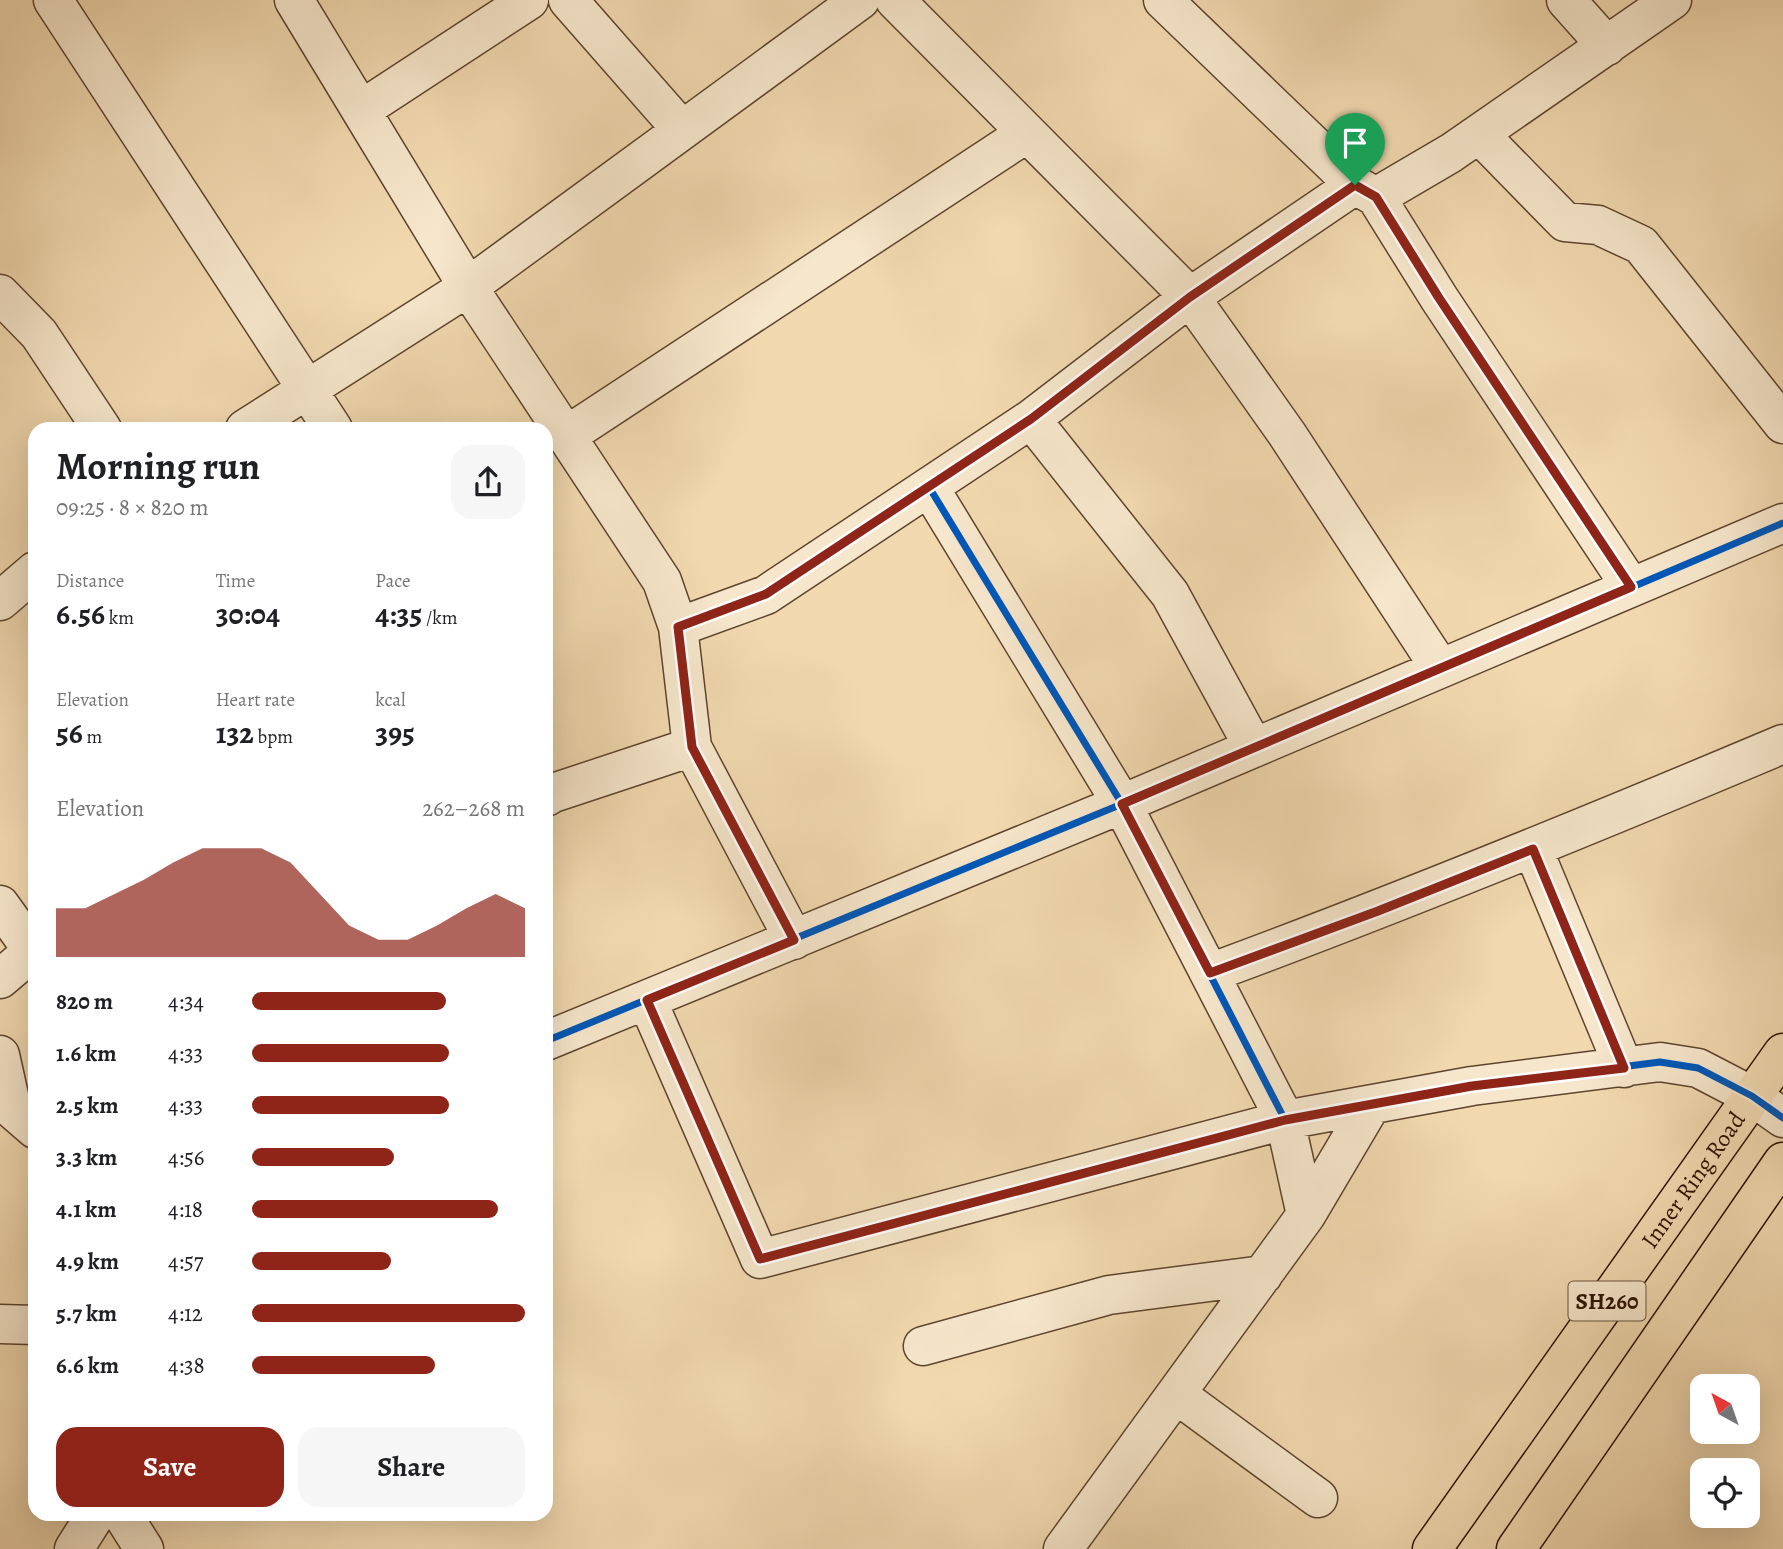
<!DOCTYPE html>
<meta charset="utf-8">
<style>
body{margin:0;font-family:Alegreya,serif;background:#f6f6f6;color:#202124;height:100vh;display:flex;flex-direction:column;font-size:26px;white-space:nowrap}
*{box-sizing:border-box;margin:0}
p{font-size:23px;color:#757577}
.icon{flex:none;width:38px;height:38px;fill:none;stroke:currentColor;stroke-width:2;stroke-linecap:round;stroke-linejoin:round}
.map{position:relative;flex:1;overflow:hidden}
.side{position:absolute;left:28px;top:422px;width:525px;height:1099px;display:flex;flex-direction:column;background:#fff;border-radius:21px;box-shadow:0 7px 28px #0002}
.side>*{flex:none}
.needle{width:46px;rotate:320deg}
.buttons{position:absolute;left:1690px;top:1374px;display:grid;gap:14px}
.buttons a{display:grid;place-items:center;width:70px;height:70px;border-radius:14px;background:#fff;box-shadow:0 7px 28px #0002;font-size:35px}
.pin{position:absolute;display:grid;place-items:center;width:60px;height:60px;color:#fff;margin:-72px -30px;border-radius:50% 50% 50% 0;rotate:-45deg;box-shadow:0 0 7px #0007}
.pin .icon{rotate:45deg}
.round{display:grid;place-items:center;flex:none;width:74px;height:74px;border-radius:21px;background:#f6f6f6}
.overview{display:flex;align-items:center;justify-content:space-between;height:119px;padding:0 28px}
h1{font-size:38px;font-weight:700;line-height:52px}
.metrics{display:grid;grid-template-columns:repeat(3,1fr);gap:10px;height:119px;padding:7px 28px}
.metrics div{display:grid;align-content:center}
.metrics b{font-size:30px;font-weight:700}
.metrics small{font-size:19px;font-weight:400}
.metrics p{font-size:19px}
.chart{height:196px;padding:14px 28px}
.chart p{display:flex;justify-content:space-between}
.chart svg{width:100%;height:126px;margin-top:7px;fill:#8f2418;opacity:.7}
.cta{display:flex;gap:14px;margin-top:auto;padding:14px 28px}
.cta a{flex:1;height:80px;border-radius:21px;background:#8f2418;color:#fff;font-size:28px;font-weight:700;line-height:80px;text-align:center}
.cta a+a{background:#f6f6f6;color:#202124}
ul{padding:0 28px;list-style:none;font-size:23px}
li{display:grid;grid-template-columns:112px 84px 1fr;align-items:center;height:52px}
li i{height:18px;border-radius:9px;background:#8f2418}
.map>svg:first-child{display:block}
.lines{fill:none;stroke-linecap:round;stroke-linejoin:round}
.minor-casing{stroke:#5e442e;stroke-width:41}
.highway-casing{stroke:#2d1203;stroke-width:41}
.minor{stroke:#f6e6cb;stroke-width:38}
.highway{stroke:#f1d8af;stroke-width:38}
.cycleway-casing{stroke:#f6e6cb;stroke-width:11}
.cycleway{stroke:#0057b8;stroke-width:7}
.route-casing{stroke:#fff;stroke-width:14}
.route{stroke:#8f2418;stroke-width:9}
.labels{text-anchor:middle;stroke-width:5;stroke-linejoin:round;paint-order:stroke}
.shield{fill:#f6e6cb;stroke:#69523f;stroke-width:2}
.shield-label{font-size:23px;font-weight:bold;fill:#2d1203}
.street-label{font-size:24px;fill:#2d1203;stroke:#f6e6cb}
</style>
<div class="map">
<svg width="1783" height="1549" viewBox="0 0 1783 1549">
<rect width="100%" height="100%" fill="#f1d8af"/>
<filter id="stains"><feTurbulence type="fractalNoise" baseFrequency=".00286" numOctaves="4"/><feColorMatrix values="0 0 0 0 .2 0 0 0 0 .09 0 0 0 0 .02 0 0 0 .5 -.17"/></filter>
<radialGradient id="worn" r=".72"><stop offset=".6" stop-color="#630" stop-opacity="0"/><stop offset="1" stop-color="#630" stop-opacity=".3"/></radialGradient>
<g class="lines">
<defs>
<path id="minor" d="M53,0L333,429
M294,0L468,287L662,581L678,627L692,747L794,940
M568,0L682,130
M895,0L1190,297L1287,434L1440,668
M1163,0L1355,185
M1566,0L1607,46
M361,110L529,0
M1479,134L1565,222L1598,225L1641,245L1783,424
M1376,197L1439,298L1631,587
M0,294L39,334L102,429
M1031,419L1170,594L1254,748
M245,429L468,287L860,0
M566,436L1027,133
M929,487L1122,804L1285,1120L1472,1086L1660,1062L1698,1068L1752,1096L1783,1118
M0,601L35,571
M678,627L766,595L1031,419L1190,297L1355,185L1376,197L1451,153L1672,0
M546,797L553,793L692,747
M1533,849L1624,1068
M0,905L33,951L0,979
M1210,973C1403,902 1593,824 1783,744
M647,1000L760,1259L1285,1120L1306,1215
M546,1041L1122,804L1783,523
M0,1055L12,1109L35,1129
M0,1324L35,1325
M923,1346L1109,1295L1263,1275
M1176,1394L1318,1498
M122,1514L144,1549
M74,1549L96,1514
M1063,1549L1306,1215L1371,1105"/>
<g id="highway">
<path id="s1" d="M1432,1549L1783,1053"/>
<path d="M1516,1549L1783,1162"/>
</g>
</defs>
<use href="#minor" class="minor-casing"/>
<use href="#highway" class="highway-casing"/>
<use href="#minor" class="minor"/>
<use href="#highway" class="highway"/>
<defs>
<path id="cycleway" d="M929,487L1122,804L1285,1120L1472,1086L1660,1062L1698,1068L1752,1096L1783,1118
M546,1041L1122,804L1783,523"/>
</defs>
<use href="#cycleway" class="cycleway-casing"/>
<use href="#cycleway" class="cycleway"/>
</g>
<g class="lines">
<defs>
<path id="route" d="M1355,185L1376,197L1439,298L1631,587L1122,804L1210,973L1378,911L1533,849L1624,1068L1472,1086L1285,1120L760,1259L647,1000L794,940L692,747L678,627L766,594L1031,419L1190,297Z"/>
</defs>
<use href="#route" class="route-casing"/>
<use href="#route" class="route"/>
</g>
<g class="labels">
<rect class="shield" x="1568.5" y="1281.5" width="77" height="39" rx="5"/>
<g class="shield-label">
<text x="1607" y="1309">SH260</text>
</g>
<g class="street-label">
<text dy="8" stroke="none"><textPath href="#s1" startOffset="452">Inner Ring Road</textPath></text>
</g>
</g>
<rect width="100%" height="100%" filter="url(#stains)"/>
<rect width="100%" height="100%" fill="url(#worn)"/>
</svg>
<div class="buttons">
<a><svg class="needle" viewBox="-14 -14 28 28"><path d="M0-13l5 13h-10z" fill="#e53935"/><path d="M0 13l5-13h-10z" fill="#757577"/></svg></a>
<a><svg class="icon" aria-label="locate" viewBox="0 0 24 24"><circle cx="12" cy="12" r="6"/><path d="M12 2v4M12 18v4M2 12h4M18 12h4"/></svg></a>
</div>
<div class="pin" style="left:1355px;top:185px;background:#1e9e55"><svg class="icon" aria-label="arrive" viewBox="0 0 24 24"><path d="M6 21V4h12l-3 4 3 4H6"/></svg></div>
<section class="side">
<div class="overview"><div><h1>Morning run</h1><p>09:25 · 8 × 820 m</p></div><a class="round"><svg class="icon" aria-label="share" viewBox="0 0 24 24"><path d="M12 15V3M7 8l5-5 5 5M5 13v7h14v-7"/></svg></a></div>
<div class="metrics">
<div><p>Distance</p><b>6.56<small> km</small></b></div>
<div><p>Time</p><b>30:04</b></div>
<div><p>Pace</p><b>4:35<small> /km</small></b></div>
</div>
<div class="metrics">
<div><p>Elevation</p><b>56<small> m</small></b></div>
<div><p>Heart rate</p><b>132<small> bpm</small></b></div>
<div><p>kcal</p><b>395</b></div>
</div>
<div class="chart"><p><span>Elevation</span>262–268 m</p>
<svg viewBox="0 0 160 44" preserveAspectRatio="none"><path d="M0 44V27L10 27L20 22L30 17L40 11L50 6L60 6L70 6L80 11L90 22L100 33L110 38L120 38L130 33L140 27L150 22L160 27V44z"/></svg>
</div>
<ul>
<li><b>820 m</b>4:34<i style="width:71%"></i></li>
<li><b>1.6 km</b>4:33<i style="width:72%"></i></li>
<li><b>2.5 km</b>4:33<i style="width:72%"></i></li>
<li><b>3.3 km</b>4:56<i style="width:52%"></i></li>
<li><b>4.1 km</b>4:18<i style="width:90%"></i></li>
<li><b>4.9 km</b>4:57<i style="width:51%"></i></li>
<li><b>5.7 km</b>4:12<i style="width:100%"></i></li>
<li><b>6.6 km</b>4:38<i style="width:67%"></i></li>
</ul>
<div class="cta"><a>Save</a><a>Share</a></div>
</section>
</div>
